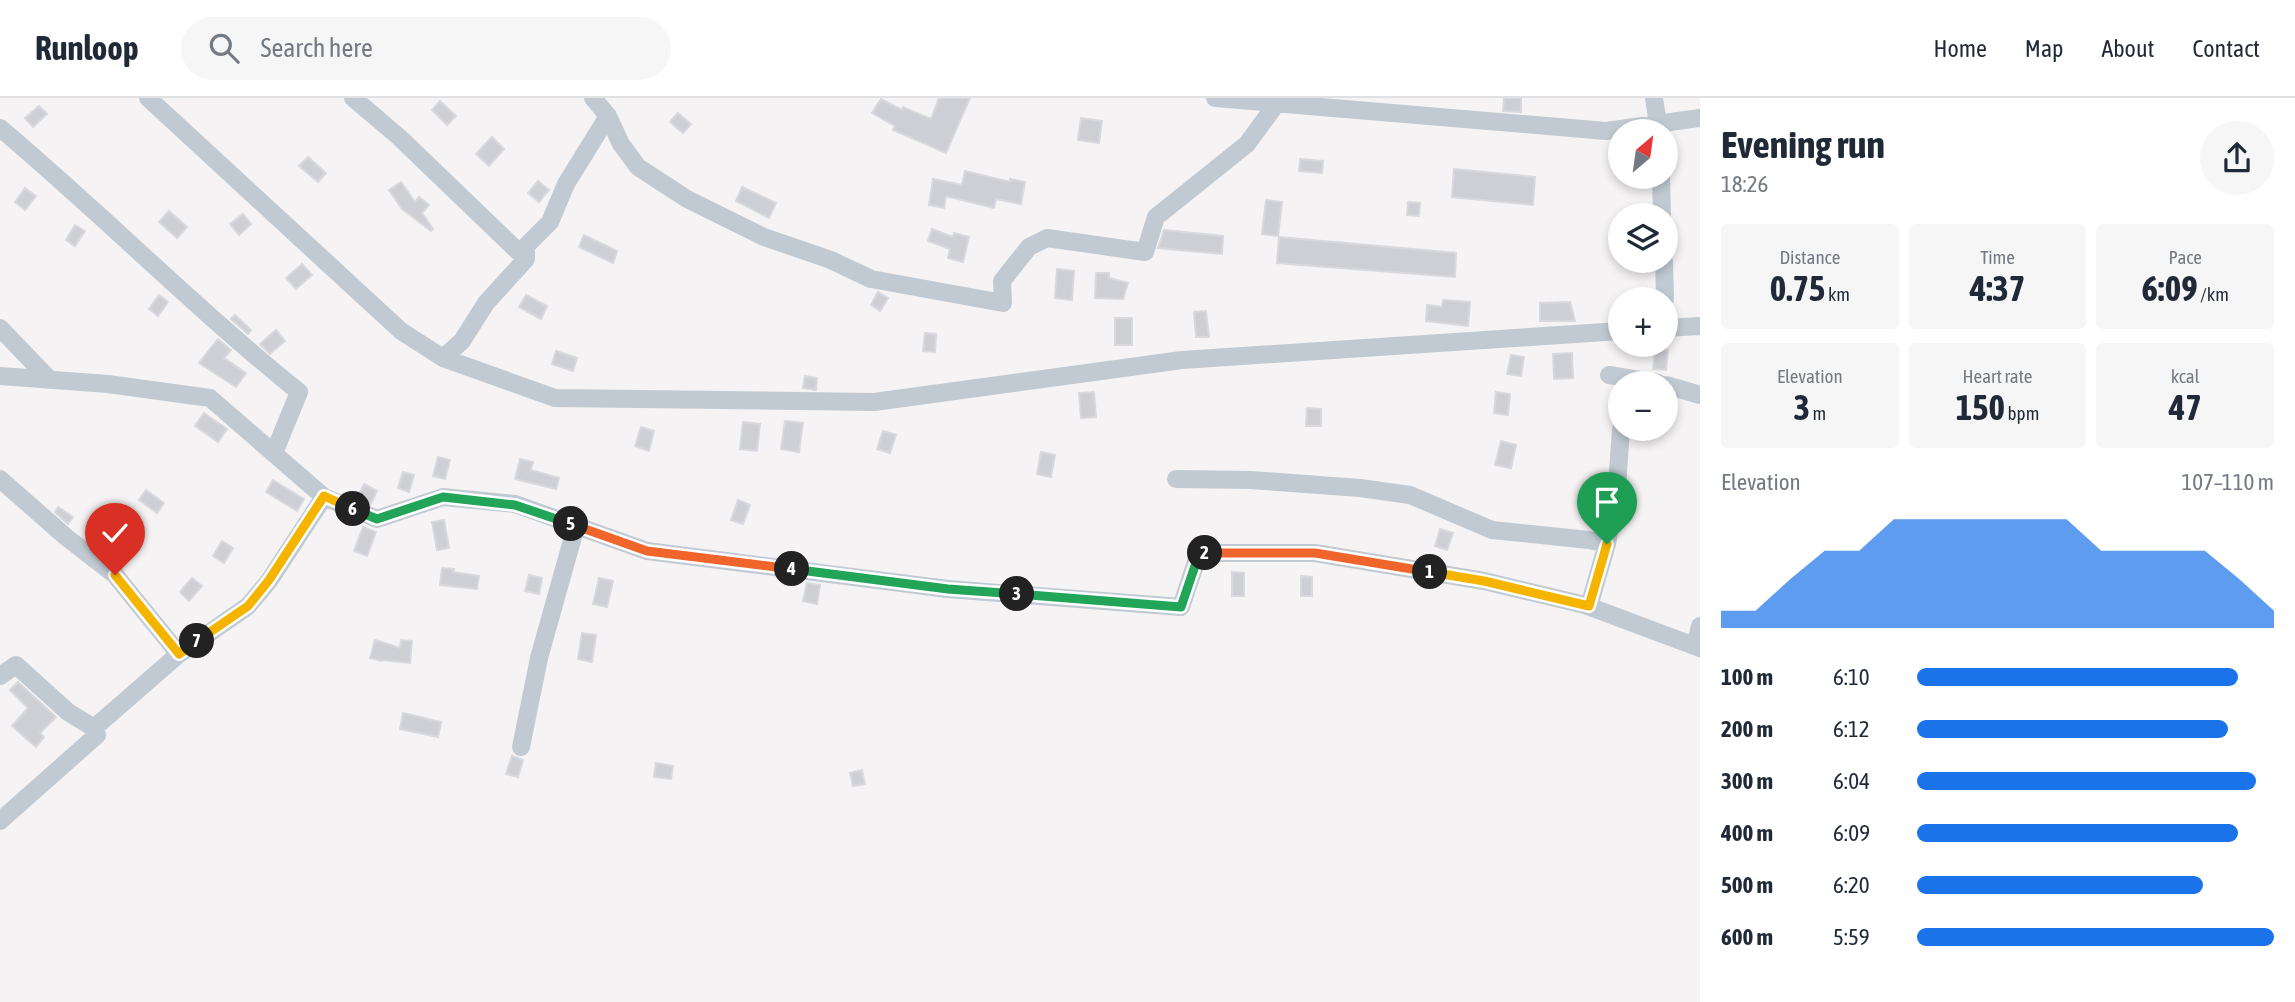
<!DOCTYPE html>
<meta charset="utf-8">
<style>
body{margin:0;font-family:"Asap Condensed",sans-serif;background:#f6f6f7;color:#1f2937;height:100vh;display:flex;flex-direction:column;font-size:26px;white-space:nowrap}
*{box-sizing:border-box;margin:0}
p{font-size:23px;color:#747a83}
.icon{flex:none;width:38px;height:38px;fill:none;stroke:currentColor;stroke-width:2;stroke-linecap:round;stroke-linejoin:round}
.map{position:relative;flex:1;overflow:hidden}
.panel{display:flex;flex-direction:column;background:#fff;width:595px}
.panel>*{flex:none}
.needle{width:46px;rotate:29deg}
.controls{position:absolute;left:1608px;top:21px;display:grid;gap:14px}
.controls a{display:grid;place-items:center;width:70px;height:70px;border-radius:50%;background:#fff;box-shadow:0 4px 10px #0003;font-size:35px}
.pin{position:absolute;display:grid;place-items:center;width:60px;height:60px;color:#fff;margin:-72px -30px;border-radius:50% 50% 50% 0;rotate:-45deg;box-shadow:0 0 7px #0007}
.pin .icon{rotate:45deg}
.km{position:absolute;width:35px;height:35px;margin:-18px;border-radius:50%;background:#222;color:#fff;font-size:19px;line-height:35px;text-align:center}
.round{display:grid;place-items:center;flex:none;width:74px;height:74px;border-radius:37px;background:#f6f6f7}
.headline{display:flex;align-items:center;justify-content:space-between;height:119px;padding:0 21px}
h1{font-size:38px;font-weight:700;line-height:52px}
.figures{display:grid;grid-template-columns:repeat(3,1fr);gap:10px;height:119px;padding:7px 21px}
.figures div{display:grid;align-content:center;border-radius:7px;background:#f6f6f7;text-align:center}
.figures b{font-size:35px;font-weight:700}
.figures small{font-size:19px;font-weight:400}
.figures p{font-size:19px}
.chart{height:196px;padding:14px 21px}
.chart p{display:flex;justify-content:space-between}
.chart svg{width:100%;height:126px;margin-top:7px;fill:#1a73e8;opacity:.7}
ul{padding:0 21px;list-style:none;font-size:23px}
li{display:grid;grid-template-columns:112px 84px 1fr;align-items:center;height:52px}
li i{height:18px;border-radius:9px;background:#1a73e8}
header{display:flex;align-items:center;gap:42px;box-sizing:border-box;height:98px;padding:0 35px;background:#fff;border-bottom:2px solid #e0e1e3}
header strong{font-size:33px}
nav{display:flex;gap:38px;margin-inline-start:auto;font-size:24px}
.search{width:490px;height:63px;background:#f6f6f7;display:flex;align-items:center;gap:18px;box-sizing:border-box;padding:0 24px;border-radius:38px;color:#747a83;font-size:26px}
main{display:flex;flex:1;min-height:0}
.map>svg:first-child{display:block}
.building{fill:#cdcfd5;stroke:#d7d9de;stroke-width:2}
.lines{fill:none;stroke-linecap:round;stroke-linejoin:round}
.minor{stroke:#c1cad2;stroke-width:18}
.split-1-casing{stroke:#fff;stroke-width:14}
.split-2-casing{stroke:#fff;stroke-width:14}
.split-3-casing{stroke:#fff;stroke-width:14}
.split-4-casing{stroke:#fff;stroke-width:14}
.split-5-casing{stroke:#fff;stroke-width:14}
.split-6-casing{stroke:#fff;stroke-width:14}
.split-7-casing{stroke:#fff;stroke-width:14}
.split-8-casing{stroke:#fff;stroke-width:14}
.split-1{stroke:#f5b400;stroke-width:9}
.split-2{stroke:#f0652b;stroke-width:9}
.split-3{stroke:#22a559;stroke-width:9}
.split-4{stroke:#22a559;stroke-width:9}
.split-5{stroke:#f0652b;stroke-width:9}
.split-6{stroke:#22a559;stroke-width:9}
.split-7{stroke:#f5b400;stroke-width:9}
.split-8{stroke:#f5b400;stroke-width:9}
</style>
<header>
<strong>Runloop</strong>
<div class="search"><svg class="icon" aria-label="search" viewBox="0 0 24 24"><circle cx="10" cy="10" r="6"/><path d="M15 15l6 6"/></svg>Search here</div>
<nav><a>Home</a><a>Map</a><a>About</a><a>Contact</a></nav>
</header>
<main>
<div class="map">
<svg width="1700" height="904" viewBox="0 0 1700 904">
<rect width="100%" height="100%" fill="#f5f3f3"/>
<path class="building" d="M939,0H970L946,55L893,32L895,28L872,15L881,1L902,12L903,9L931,21Z
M1504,0H1521V14L1503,13Z
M440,3L456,18L447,27L432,12Z
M39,8L47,16L33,29L25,20Z
M678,15L691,26L683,35L670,24Z
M1081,20L1102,23L1099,45L1078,42Z
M492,39L504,51L489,68L476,56Z
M308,59L326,75L318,84L299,68Z
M1300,61L1323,63L1322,75L1299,73Z
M1454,71L1535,79L1533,107L1452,99Z
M965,73L1010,84V81L1025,84L1021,106L996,101L994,110L946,98L944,110L929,107L933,81L962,87Z
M538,83L549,92L539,104L528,95Z
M401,84L415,104L419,99L429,107L422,115L433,131L431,133L402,111L389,92Z
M742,89L776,105L769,120L736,103Z
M25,90L36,98L25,112L15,104Z
M1266,102L1282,104L1278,138L1262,136Z
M1408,104L1420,105L1419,118L1407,117Z
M169,113L187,129L177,140L159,124Z
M243,116L251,126L239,137L230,126Z
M75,127L85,133L75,148L66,142Z
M932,131L953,139L954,135L969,139L963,164L948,160L950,151L928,143Z
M1164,132L1223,138L1222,156L1158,150Z
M584,137L617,153L613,165L579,149Z
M1279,139L1456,155L1455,179L1277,165Z
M302,166L312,177L296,191L286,180Z
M1057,171L1074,173L1072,202L1055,200Z
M1096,175H1109V180L1128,185L1123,201L1095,200Z
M878,194L888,200L880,213L871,207Z
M159,197L168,204L158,218L149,211Z
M526,197L547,208L541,221L519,209Z
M1443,202L1470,204L1468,228L1426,223L1427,207L1442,209Z
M1570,204L1575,223H1540V205Z
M1206,213L1209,239H1196L1194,214Z
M235,217L251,232L248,236L231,221Z
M1115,220H1132V247H1115Z
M276,232L285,243L270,256L260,246Z
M925,235L936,236L935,254L923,253Z
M218,241L231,252L224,260L246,275L236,289L199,265Z
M1656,250L1668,252L1666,272L1653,271Z
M556,253L577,260L573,273L552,266Z
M1572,255L1573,280L1554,281L1553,256Z
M1511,257L1524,259L1521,278L1507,276Z
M805,278L817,280L816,292L803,290Z
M1094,294L1096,319L1081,320L1079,295Z
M1496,294L1510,296L1508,317L1494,315Z
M1307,310L1321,311V328H1306Z
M204,315L227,331L218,344L195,328Z
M785,323L803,325L799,354L781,351Z
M743,324L760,326L757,353L740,351Z
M641,329L654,333L649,353L635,348Z
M883,333L896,337L890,355L877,351Z
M1501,343L1516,347L1511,370L1495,367Z
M1041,354L1055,357L1051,379L1037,376Z
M438,359L450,362L445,381L433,378Z
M520,361L533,364L531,372L559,380L556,391L515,381Z
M403,374L414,377L409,394L398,390Z
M273,382L304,401L297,413L266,394Z
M364,386L377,393L371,406L357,400Z
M146,392L164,405L157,415L139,402Z
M738,402L750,407L743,426L731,422Z
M58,409L73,419L68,426L55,414Z
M444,422L449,450L437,452L432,424Z
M363,429L376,434L367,458L354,453Z
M1440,431L1453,435L1447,452L1435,448Z
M222,443L233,450L224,465L213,458Z
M442,470L454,471L453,474L479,478L477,491L440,487Z
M1232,474L1244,475V498H1232Z
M529,477L542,480L539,496L525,493Z
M1301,478L1312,479V498H1301Z
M192,480L202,488L189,503L180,494Z
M599,480L613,483L607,509L593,506Z
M807,485L820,487L817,506L803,503Z
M582,535L596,537L592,564L578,561Z
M375,542L400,550L401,542L412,543L410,565L382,562L381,563L370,560Z
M18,584L56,619L40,635L44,639L36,649L12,628L28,610L10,592Z
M403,615L441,624L438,639L400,631Z
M512,658L523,662L518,679L506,676Z
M656,665L673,668L671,681L654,679Z
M862,672L865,686L853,688L850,675Z"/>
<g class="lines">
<path class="minor" d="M148,0L401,233L443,260L555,300L874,304L1182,262L1620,233
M353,0L399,39L526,161L486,205L462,243L443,260
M593,0L608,18L621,46L638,69L687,101L764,139L831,162L871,181L1003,205L1002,183L1029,149L1047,140L1145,154L1156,119L1247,46L1277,5
M1215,0L1606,33L1700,20
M1654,0L1659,33
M0,30C102,116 195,210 299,294L274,355
M1661,79L1662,117
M526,161V148L550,124L566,86L608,18
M1664,163L1665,201
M0,230L50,282
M1666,230L1700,228
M1609,277L1658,285
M0,278L108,286L210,300L324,399L269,483L248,508L179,556L94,630L97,637L0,723
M1666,287L1700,297
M0,381L66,439L115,477L179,556
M1176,381L1251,382L1360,390L1410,397L1492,432L1589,442L1607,446
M324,399L377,421L443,399L515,406L647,453L948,491L1181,509L1199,455H1315L1484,483L1585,507L1700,550
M1589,508L1607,446L1617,388L1621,331
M1695,548L1700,528
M0,578L16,567L68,614L94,630
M521,649L539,560L576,428"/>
</g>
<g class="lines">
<defs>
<path id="split-1" d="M1430,474L1484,483L1589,508L1607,446"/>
<path id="split-2" d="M1205,455H1315L1430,474"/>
<path id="split-3" d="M1017,496L1181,509L1199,456L1205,455"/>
<path id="split-4" d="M792,471L948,491L1017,496"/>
<path id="split-5" d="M571,426L647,453L792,471"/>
<path id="split-6" d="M353,411L377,421L443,399L515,407L571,426"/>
<path id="split-7" d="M197,543L248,508L269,482L324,398L353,411"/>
<path id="split-8" d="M115,477L179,556L197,543"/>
</defs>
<use href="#split-1" class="split-1-casing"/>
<use href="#split-2" class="split-2-casing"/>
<use href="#split-3" class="split-3-casing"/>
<use href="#split-4" class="split-4-casing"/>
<use href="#split-5" class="split-5-casing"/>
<use href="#split-6" class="split-6-casing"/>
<use href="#split-7" class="split-7-casing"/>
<use href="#split-8" class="split-8-casing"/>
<use href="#split-1" class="split-1"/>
<use href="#split-2" class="split-2"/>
<use href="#split-3" class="split-3"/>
<use href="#split-4" class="split-4"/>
<use href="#split-5" class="split-5"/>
<use href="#split-6" class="split-6"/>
<use href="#split-7" class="split-7"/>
<use href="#split-8" class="split-8"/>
</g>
</svg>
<div class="controls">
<a><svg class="needle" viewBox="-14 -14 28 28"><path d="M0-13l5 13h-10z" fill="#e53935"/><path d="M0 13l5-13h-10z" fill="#747a83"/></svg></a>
<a><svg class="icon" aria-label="layers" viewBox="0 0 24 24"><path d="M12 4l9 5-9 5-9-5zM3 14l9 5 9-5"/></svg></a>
<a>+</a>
<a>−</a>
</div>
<div class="pin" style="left:1607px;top:446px;background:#1e9e55"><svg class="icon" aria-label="arrive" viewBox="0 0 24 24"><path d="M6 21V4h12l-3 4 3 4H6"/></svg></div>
<div class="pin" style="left:115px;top:477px;background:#d93025"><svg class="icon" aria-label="check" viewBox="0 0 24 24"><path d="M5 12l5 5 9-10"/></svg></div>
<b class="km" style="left:1430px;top:474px">1</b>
<b class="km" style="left:1205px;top:455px">2</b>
<b class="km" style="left:1017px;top:496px">3</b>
<b class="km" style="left:792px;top:471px">4</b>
<b class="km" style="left:571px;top:426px">5</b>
<b class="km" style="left:353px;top:411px">6</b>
<b class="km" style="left:197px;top:543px">7</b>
</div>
<section class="panel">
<div class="headline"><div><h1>Evening run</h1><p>18:26</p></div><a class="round"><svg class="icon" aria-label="share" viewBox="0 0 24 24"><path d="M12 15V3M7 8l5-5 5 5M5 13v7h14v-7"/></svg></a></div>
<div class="figures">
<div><p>Distance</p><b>0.75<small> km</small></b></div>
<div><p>Time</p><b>4:37</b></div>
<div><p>Pace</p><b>6:09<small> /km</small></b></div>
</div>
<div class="figures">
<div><p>Elevation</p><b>3<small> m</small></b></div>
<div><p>Heart rate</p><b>150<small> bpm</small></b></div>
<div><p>kcal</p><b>47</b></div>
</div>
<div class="chart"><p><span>Elevation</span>107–110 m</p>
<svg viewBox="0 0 160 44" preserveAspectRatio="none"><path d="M0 44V38L10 38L20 27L30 17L40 17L50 6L60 6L70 6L80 6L90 6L100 6L110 17L120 17L130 17L140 17L150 27L160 38V44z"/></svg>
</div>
<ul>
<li><b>100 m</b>6:10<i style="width:90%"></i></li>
<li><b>200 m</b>6:12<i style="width:87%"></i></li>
<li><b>300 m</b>6:04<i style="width:95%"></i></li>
<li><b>400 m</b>6:09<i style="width:90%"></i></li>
<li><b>500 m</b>6:20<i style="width:80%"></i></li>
<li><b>600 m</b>5:59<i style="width:100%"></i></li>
</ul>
</section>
</main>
